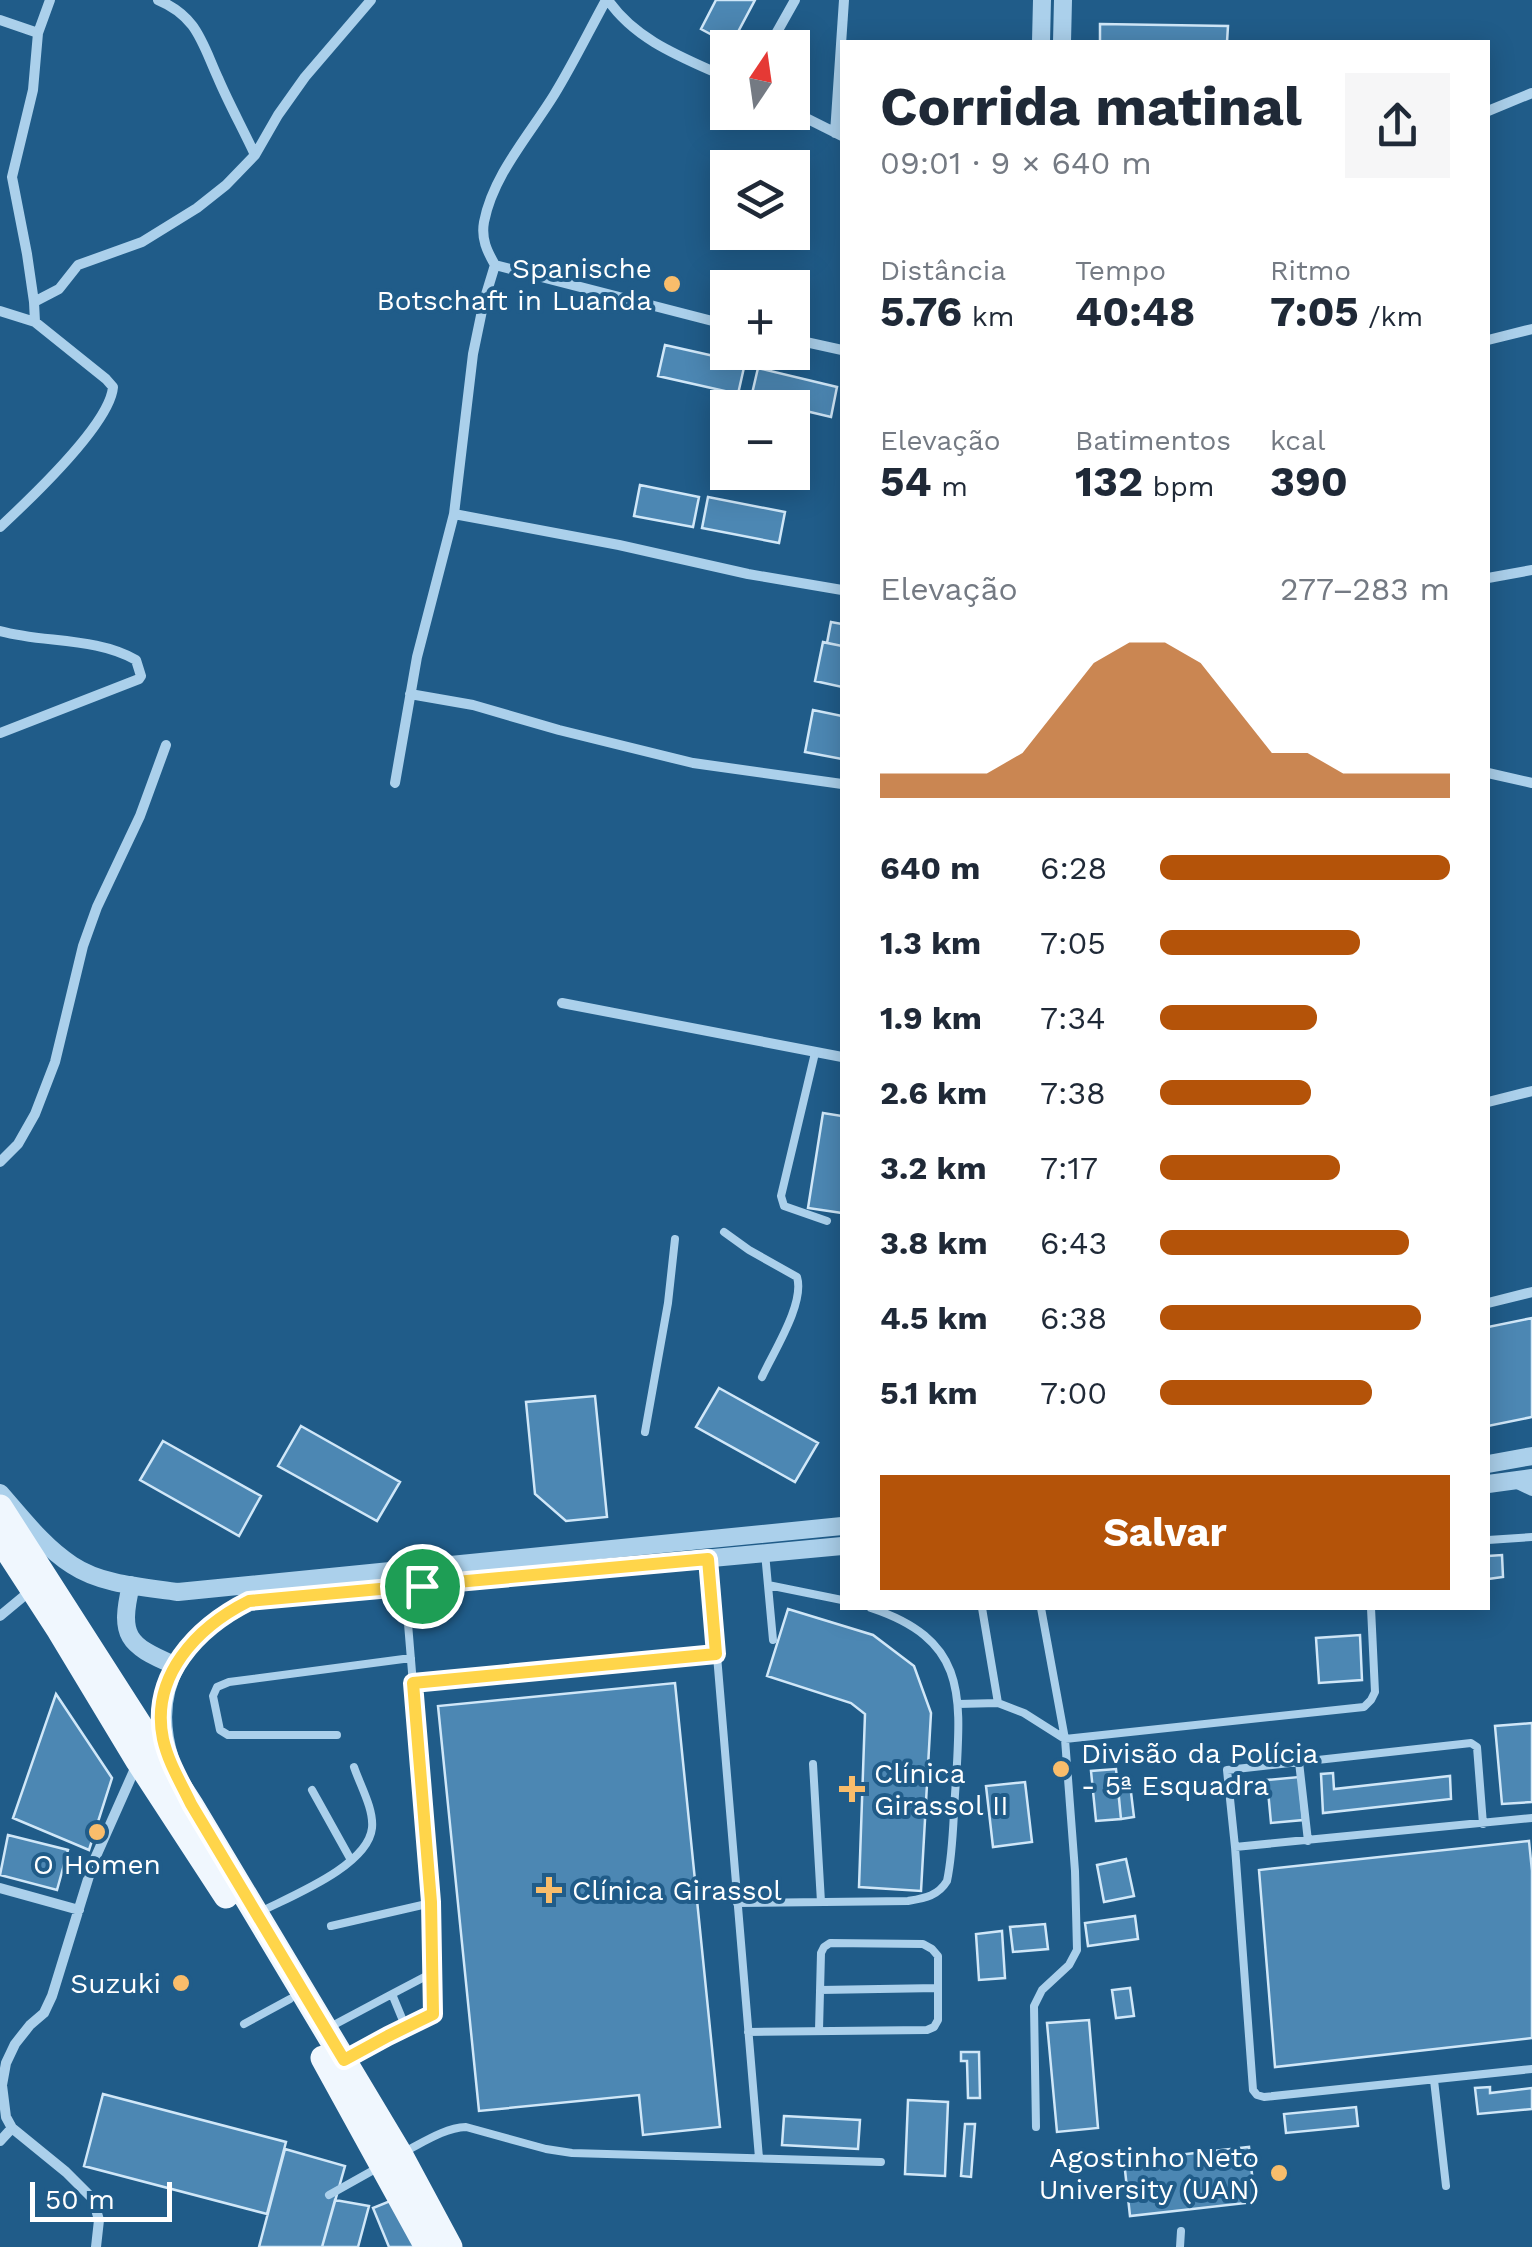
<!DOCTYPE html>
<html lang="pt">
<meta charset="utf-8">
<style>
body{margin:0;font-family:"Work Sans",sans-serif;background:#f6f6f7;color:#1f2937;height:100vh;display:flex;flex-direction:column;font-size:38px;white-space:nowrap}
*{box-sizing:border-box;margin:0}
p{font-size:32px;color:#747a83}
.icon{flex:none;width:55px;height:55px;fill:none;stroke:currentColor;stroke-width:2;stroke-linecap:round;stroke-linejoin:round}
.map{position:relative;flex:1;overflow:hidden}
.details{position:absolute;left:840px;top:40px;width:650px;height:1570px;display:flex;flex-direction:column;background:#fff;border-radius:0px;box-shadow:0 5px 25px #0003}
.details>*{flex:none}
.needle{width:65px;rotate:13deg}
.controls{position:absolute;left:710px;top:30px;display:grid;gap:20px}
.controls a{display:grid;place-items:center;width:100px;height:100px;border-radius:0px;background:#fff;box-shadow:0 5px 25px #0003;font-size:50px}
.scale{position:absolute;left:30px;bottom:25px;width:142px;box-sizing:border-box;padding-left:10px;border:5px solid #fff;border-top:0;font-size:28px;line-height:35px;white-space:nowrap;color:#fff;-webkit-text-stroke:8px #205c89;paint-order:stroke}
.pin{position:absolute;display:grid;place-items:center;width:85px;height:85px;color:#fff;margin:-42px;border:5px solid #fff;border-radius:50%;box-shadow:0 2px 10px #0007}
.round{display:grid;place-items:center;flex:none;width:105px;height:105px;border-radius:0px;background:#f6f6f7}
.head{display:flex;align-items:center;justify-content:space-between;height:170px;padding:0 40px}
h1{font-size:55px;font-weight:700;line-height:75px}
.stats{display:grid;grid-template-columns:repeat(3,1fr);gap:15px;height:170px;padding:10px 40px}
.stats div{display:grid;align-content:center}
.stats b{font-size:42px;font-weight:700}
.stats small{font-size:28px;font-weight:400}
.stats p{font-size:28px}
.chart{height:280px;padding:20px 40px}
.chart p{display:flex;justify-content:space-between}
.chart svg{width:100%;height:180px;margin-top:10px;fill:#b45309;opacity:.7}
.button{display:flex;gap:20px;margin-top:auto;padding:20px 40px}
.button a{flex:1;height:115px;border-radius:0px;background:#b45309;color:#fff;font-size:40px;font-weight:700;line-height:115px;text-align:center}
ul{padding:0 40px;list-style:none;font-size:32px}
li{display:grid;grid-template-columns:160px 120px 1fr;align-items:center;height:75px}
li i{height:25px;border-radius:12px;background:#b45309}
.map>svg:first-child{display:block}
.building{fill:#4c87b3;stroke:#d0e7f8;stroke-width:2.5}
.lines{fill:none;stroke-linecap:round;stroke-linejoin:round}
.service{stroke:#abd0eb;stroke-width:8}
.minor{stroke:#abd0eb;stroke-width:10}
.tertiary{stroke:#abd0eb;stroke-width:18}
.primary{stroke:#f0f7fe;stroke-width:25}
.route-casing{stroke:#fff;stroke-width:20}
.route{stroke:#ffd54a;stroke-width:12}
.poi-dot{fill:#f9bd6b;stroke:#205c89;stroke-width:4}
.labels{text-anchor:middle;stroke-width:8;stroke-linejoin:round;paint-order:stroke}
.poi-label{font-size:28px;fill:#fff;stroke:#205c89;text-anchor:end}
</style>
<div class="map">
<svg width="1532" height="2247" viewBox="0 0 1532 2247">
<rect width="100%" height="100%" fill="#205c89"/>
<path class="building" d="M716,0H755L731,45L701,29Z
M1100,24L1228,26L1227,42H1100Z
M665,345L745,363L738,394L658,376Z
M758,368L837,387L831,417L751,398Z
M640,485L699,497L693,527L634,516Z
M708,497L785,512L779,543L702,528Z
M831,622L842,624V646L827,643Z
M823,642L842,646V687L815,681Z
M813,710L842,716V759L805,752Z
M823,1113L842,1116V1213L808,1208Z
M1532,1318V1417L1488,1426V1327Z
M719,1388L818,1443L795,1482L696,1427Z
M595,1396L607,1517L566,1521L535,1494L526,1402Z
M301,1426L400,1482L377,1521L278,1466Z
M163,1441L261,1496L239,1536L140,1480Z
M1502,1555L1503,1577L1488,1579V1556Z
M788,1609L873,1635L914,1666L931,1713L921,1891L859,1887L865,1714L851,1703L767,1676Z
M1360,1635L1362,1680L1319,1683L1316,1638Z
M675,1683L720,2127L643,2135L639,2095L479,2111L438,1706Z
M56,1694L112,1778L89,1850L13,1818Z
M1532,1723V1802L1502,1804L1495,1726Z
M1116,1769L1121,1819L1096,1821L1091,1771Z
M1333,1773L1334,1789L1450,1776L1451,1799L1323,1813L1321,1774Z
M1129,1776L1134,1817L1121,1819L1117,1777Z
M1299,1777L1303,1820L1271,1823L1267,1780Z
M1025,1782L1032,1842L993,1847L986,1786Z
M8,1835L68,1850L57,1890L0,1875Z
M1529,1841L1532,1871V2038L1275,2067L1259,1870Z
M1126,1859L1134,1896L1104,1902L1097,1865Z
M1135,1916L1138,1939L1088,1946L1085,1923Z
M1045,1924L1048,1949L1013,1952L1010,1927Z
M1002,1931L1005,1978L979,1980L976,1934Z
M1130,1988L1134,2016L1116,2018L1112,1990Z
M1089,2020L1098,2128L1057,2132L1047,2023Z
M961,2052H979L980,2098H968L967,2061H961Z
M1490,2087V2093L1532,2088V2109L1478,2114L1475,2088Z
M103,2094L286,2142L267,2214L84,2166Z
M908,2100L948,2102L945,2176L905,2174Z
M1356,2107L1358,2126L1286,2133L1284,2114Z
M784,2116L860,2120L858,2149L782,2145Z
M965,2124H975L971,2177L961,2176Z
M1249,2147L1255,2202L1130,2216L1124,2161Z
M285,2149L345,2166L322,2247H259Z
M395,2199L417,2247H389L373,2208Z
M335,2200L369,2206L358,2247H322Z"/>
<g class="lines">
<path class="service" d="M815,1053L781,1196L784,1206L827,1221
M724,1232L749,1250L797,1277C805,1303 774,1351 762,1377
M645,1432L668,1303L675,1239
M1488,1540L1532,1537
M765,1553L773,1640
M709,1560L759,2158
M768,1585L842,1600
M982,1608L998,1703
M413,1683L716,1654
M958,1704L998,1703L1024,1713L1065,1739L1364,1707L1371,1700L1375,1692L1371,1608
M337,1735H228L220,1730L213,1696L217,1687L229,1682L411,1658
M1299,1762L1308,1841
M813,1764L821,1902
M312,1790L351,1860
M1532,1818L1235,1847L1253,2090L1257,2095L1264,2097L1532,2069
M1235,1847L1227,1770L1471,1743L1477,1747L1483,1824
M737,1903L908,1901C925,1898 938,1896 947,1881C954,1848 953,1814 956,1781C961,1694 967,1640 871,1608
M260,1912C291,1896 368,1866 372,1828C374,1809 360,1785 354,1767
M331,1926L431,1903
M820,1990L938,1988
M244,2024L290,1999
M330,2027L392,1994
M406,2028L392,1994L432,1973
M748,2032L927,2030L934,2027L938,2020V1956L932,1949L923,1944L830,1943L824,1947L821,1953L819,2030
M346,2059L433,2013L431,1903L405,1587
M1434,2080L1446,2186
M1036,2127L1034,2006L1042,1990L1069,1965L1077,1950L1075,1871L1065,1739L1041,1608
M404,2152C424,2142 444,2128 466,2127L546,2149L572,2153L881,2162
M329,2195L379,2167
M1180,2247L1181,2231"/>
<path class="minor" d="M158,0C197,16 202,43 218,78C229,104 243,129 255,155
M608,0C636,41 684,58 728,78
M0,20L38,33
M768,48L795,0
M792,111L842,136
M1488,111L1532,93
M835,133L844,0
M495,265L728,325
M34,302L59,289L78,265L142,242L197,208L226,185L255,155L278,115L305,77L371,0
M0,311L35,322L106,379L113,387C110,424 28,501 0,527
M35,322L34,302L27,254L12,177L33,90L38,33L50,0
M792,339L842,350
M1488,340L1532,329
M454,514L619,545L748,574L842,590
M1488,578L1532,570
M0,631C43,643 96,637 136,660L141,676L139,679L0,733
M410,694L473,705L559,730L693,763L842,784
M1488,773L1532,783
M395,783L417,657L454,514L473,354L484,301L495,265C487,251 481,239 484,222C493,175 530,134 554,95C573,64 589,31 606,0
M562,1003L842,1057
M1488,1102L1532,1091
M0,1162L18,1144L35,1114L55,1062L83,946L97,907L140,816L166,745
M1488,1303L1532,1292
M1513,1482L1532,1491
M0,1616L30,1591
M0,1888L79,1910
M0,2141L12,2128
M96,2247L99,2220L93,2199L66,2172L12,2128L6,2117L2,2085L6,2063L15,2044L30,2025L44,2013L52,1996L93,1863L137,1764"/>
<path class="tertiary" d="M1041,42L1042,0
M1062,42L1063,0
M1488,1464L1532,1456
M1488,1484L1532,1478
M0,1493C22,1518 44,1547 72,1565C102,1585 144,1587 178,1592L842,1526
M131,1585C119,1636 127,1645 174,1665
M170,1759C147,1686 184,1633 249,1601L842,1546"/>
<path class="primary" d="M0,1507L191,1805L400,2154L450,2247
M0,1539L59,1630L138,1761L226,1896
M323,2058L427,2247"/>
</g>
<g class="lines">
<defs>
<path id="route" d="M708,1559L716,1654L413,1683L431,1902L433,2014L388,2036L344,2060L191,1804C181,1783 168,1762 163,1739C150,1676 197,1627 249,1601Z"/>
</defs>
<use href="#route" class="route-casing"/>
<use href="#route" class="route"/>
</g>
<g class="poi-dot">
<circle cx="672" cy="284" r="10"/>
<circle cx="1061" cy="1769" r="10"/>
<path d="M847 1774h10v10h10v10h-10v10h-10v-10h-10v-10h10z"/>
<circle cx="97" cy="1832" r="10"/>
<path d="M544 1875h10v10h10v10h-10v10h-10v-10h-10v-10h10z"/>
<circle cx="181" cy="1983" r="10"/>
<circle cx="1279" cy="2173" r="10"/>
</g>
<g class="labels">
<g class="poi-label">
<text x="652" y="278">Spanische<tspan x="652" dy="32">Botschaft in Luanda</tspan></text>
<text x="1081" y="1763" text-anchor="start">Divisão da Polícia<tspan x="1081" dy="32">- 5ª Esquadra</tspan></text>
<text x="874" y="1783" text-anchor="start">Clínica<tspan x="874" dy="32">Girassol II</tspan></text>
<text x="97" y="1874" text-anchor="middle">O Homen</text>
<text x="572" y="1900" text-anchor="start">Clínica Girassol</text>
<text x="161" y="1993">Suzuki</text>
<text x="1259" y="2167">Agostinho Neto<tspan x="1259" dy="32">University (UAN)</tspan></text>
</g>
</g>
</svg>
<div class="controls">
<a><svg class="needle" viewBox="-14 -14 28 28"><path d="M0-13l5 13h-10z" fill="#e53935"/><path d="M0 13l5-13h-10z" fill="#747a83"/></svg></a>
<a><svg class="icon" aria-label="layers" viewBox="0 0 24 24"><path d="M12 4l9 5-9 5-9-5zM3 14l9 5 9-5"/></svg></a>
<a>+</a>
<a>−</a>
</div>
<div class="scale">50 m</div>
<div class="pin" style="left:422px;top:1586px;background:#1e9e55"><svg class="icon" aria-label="arrive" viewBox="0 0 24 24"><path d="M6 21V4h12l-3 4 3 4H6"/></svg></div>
<section class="details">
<div class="head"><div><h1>Corrida matinal</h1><p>09:01 · 9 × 640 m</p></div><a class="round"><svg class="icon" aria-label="share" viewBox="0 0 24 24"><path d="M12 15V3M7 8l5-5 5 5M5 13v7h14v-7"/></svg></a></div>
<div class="stats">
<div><p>Distância</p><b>5.76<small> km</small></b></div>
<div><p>Tempo</p><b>40:48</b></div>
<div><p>Ritmo</p><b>7:05<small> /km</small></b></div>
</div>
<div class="stats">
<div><p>Elevação</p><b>54<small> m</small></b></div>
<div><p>Batimentos</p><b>132<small> bpm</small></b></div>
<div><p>kcal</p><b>390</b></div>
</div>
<div class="chart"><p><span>Elevação</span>277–283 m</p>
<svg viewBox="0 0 160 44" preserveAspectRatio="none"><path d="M0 44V38L10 38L20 38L30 38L40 33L50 22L60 11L70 6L80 6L90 11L100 22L110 33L120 33L130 38L140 38L150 38L160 38V44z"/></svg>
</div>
<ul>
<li><b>640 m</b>6:28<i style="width:100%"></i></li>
<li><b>1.3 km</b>7:05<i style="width:69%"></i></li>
<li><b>1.9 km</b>7:34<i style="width:54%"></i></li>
<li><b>2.6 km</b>7:38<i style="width:52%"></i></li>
<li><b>3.2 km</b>7:17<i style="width:62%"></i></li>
<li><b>3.8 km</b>6:43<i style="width:86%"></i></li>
<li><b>4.5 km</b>6:38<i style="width:90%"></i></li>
<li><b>5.1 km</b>7:00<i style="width:73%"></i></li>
</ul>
<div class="button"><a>Salvar</a></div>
</section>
</div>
